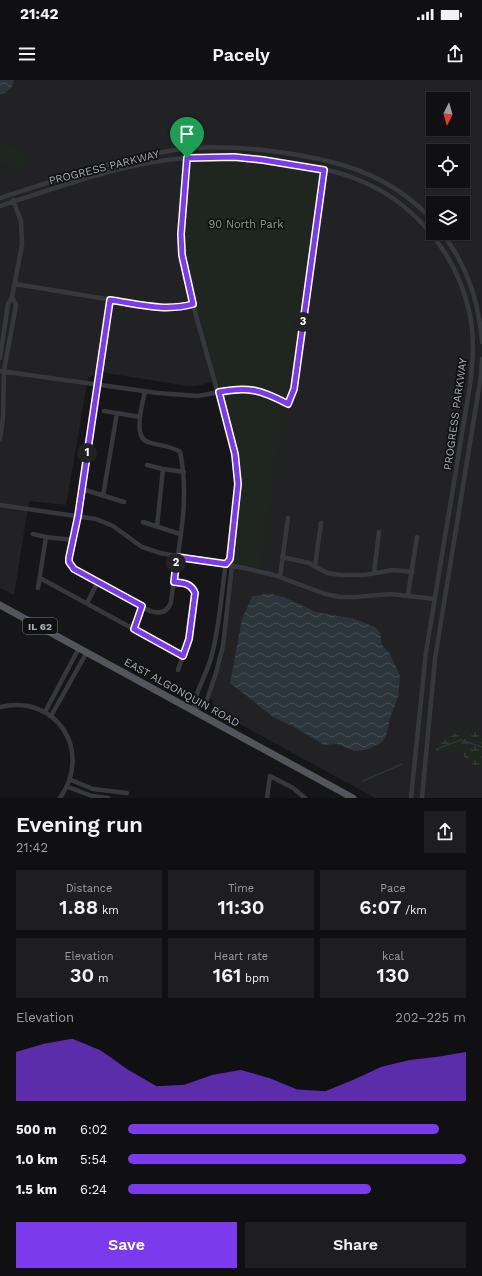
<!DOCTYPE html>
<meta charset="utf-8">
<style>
body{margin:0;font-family:"Work Sans",sans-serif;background:#1e1e20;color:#f1f3f6;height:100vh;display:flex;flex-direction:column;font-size:15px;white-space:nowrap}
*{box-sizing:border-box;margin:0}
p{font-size:13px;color:#9c9d9f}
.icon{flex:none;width:22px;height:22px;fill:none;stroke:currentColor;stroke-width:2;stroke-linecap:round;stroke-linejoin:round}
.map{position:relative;height:718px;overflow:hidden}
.drawer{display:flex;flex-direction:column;background:#101012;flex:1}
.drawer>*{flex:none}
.needle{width:26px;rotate:185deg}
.tools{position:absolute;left:426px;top:12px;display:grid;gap:8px}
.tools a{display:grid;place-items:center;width:44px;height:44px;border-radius:0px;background:#101012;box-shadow:0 1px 3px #0004,0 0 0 1px #303032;font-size:20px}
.pin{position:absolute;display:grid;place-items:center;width:34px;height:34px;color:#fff;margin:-41px -17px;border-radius:50% 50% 50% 0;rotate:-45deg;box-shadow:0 0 4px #0007}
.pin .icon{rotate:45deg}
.km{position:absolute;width:20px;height:20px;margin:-10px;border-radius:50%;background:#222;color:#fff;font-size:11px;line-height:20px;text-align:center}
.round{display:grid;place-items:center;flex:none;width:42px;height:42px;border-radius:0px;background:#1e1e20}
.overview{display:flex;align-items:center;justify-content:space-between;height:68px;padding:0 16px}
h1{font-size:22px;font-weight:600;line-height:30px}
.metrics{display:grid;grid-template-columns:repeat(3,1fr);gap:6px;height:68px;padding:4px 16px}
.metrics div{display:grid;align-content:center;border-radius:0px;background:#1e1e20;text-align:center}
.metrics b{font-size:20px;font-weight:600}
.metrics small{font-size:11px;font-weight:400}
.metrics p{font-size:11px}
.chart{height:112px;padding:8px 16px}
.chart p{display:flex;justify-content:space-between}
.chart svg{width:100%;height:72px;margin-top:4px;fill:#7c3aed;opacity:.7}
.cta{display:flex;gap:8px;margin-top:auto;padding:8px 16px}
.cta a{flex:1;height:46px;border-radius:0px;background:#7c3aed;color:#fff;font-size:16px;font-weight:600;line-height:46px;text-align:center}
.cta a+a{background:#1e1e20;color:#f1f3f6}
ul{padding:0 16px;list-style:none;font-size:13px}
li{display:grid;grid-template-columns:64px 48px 1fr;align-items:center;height:30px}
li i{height:10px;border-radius:5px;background:#7c3aed}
.status{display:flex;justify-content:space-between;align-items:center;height:28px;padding:0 20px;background:#101012;direction:ltr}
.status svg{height:11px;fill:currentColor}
header{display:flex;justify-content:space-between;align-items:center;height:52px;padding:0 16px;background:#101012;font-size:18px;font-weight:600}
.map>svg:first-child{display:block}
.built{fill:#222225;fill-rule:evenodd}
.wetland{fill:url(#wetland-marsh)}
.park{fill:#1e261f}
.water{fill:url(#water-waves)}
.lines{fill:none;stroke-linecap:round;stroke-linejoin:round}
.stream{stroke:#2c353c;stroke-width:1.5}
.street{stroke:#37383d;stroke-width:4.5}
.primary{stroke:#53555c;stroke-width:7}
.route-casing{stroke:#fff;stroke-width:8}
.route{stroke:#7c3aed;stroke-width:5}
.labels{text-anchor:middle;stroke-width:3.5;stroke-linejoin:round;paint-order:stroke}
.shield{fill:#111113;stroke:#7b7e86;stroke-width:1}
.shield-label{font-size:10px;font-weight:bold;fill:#a8adb8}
.street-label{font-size:11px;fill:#a8adb8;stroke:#111113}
.park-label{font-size:11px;fill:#7fa381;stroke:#111113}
</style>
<div class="status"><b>21:42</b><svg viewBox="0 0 49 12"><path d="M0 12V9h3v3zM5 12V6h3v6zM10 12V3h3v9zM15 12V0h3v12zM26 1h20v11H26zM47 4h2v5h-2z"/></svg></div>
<header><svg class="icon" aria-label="menu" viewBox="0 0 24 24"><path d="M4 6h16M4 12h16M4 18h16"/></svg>Pacely<svg class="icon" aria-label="share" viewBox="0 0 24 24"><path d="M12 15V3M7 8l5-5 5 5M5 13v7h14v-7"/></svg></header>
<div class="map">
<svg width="482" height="718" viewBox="0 0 482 718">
<defs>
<pattern id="wetland-marsh" width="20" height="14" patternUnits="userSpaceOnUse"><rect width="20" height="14" fill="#1e261f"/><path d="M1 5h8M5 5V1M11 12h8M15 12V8" fill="none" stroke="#3c433d"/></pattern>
<pattern id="water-waves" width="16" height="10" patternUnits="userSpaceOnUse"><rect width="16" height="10" fill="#2c353c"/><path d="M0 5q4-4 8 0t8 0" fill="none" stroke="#485056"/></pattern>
</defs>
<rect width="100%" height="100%" fill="#161618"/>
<path class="built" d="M0,0H482V718H375L214,630L211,616L222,577L233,483L237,417V388L215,301L197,306H187L100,292L88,298L66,425L29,421L14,515L0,508ZM433,19H463V49H433ZM433,71H463V101H433ZM433,123H463V153H433Z"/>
<path class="wetland" d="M460,650L476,651L482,655V690C472,685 462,677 458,666L437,672L436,666Z"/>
<path class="park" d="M0,61L29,73L22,92L0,83Z
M234,77L320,89L260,493L232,485L237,417V388L182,175L187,78Z"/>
<path class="water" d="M0,0H14L12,7L5,13L0,14Z
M264,514H272L286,518L316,532L355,539L375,547L380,553L382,565L390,574L400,596L398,617L390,638L386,656L381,663L366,670L355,671L337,664L324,665L294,647L273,637L230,603L242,539L252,517Z"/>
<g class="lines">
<path class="stream" d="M436,669L461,660L482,667
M363,701L402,684"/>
<path class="street" d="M188,68C183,114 178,154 186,200L235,374L237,417L230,479L226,483C221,514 220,547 211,578C206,596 195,611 193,630
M0,118C57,100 115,79 175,70C206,65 239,67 271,71C334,79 389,92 433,141
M0,126C59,107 125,82 187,78C221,75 255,78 289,84C312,87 335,90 356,99C412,120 456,172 469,231C475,255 473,280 470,305L426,572L411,718
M442,153C467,185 479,222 482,262
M15,204L161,228H178L193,224
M110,220L78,436L69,482L74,489L150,531C160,534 168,532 171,522C177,473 191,421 180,372C170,365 159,366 148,362C132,357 143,322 145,311
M0,278L8,224L12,217L22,165L21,141L13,120
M0,291L158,313L198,316L242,308L254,309L265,312L287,324L294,309L324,90
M104,331L140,337
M0,359L3,338L4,291L16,225L12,217
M147,385L163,389
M82,409L124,422
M103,416L117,333
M0,425L96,439L113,446L142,467L160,473L244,488L274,495L325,514L340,517H356L391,514L435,519
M143,442L180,454
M157,446L163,389L184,392
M33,454L46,457
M282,477L309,483L327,493L341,495H364L393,490L412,492
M315,486L321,443
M374,493L379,452
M280,497L288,438
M40,498L183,576
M174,502C183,503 191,503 195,513L189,559L178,590
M38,508L46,457L73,460
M408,515L417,457
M87,523L98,502
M134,549L142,526
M0,627C57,614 93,671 60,718
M193,630L203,624L207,620L216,593L223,566L232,485
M45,632L79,568
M51,636L87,572
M71,700L93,709L127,713
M68,707L92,716L108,718
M267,718L270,696L293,708L305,718
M422,718L435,579L481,295L482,279"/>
<path class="primary" d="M0,525L353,718"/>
</g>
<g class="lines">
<defs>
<path id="route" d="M234,77L263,80L324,90L294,309L288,324C261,310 248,306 219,312L235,374L238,404L230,479L226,484L177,477L174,502C183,503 191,503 195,513L189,559L183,576L134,549L142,526L74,489L69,482V478L78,436L110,220C138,224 165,232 193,224L182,175L181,154L187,78Z"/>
</defs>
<use href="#route" class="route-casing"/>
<use href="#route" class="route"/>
</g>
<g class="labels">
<rect class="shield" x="23" y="538" width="34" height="16" rx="3"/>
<g class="shield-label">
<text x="40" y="550">IL 62</text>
</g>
<g class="street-label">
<text transform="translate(104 87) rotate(-14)" y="4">PROGRESS PARKWAY</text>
<text transform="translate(455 334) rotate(-82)" y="4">PROGRESS PARKWAY</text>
<text transform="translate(182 612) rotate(29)" y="4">EAST ALGONQUIN ROAD</text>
</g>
<g class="park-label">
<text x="246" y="148">90 North Park</text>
</g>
</g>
</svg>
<div class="tools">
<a><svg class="needle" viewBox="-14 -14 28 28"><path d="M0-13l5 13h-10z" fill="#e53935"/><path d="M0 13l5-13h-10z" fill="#9c9d9f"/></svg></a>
<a><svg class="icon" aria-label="locate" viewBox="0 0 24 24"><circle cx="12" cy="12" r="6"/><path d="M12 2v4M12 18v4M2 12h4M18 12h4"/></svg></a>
<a><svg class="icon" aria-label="layers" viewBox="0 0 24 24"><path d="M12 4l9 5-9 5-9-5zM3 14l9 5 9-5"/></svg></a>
</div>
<div class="pin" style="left:187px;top:78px;background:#1e9e55"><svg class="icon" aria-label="arrive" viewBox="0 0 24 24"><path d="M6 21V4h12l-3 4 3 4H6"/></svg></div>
<b class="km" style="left:87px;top:373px">1</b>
<b class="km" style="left:176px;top:483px">2</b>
<b class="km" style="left:303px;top:242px">3</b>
</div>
<section class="drawer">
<div class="overview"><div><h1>Evening run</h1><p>21:42</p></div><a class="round"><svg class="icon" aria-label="share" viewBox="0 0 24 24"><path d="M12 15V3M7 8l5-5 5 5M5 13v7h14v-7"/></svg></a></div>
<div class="metrics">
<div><p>Distance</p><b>1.88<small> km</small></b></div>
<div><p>Time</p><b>11:30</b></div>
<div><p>Pace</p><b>6:07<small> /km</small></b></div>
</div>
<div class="metrics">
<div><p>Elevation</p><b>30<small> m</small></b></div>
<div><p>Heart rate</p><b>161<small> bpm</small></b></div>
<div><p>kcal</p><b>130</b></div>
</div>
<div class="chart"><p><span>Elevation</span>202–225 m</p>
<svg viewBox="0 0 160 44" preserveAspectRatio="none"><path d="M0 44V14L10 9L20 6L30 13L40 25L50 35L60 34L70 28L80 25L90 30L100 37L110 38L120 31L130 23L140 19L150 17L160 14V44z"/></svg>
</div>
<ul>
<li><b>500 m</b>6:02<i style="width:92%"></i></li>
<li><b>1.0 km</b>5:54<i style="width:100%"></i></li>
<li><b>1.5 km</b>6:24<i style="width:72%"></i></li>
</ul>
<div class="cta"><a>Save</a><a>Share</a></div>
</section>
